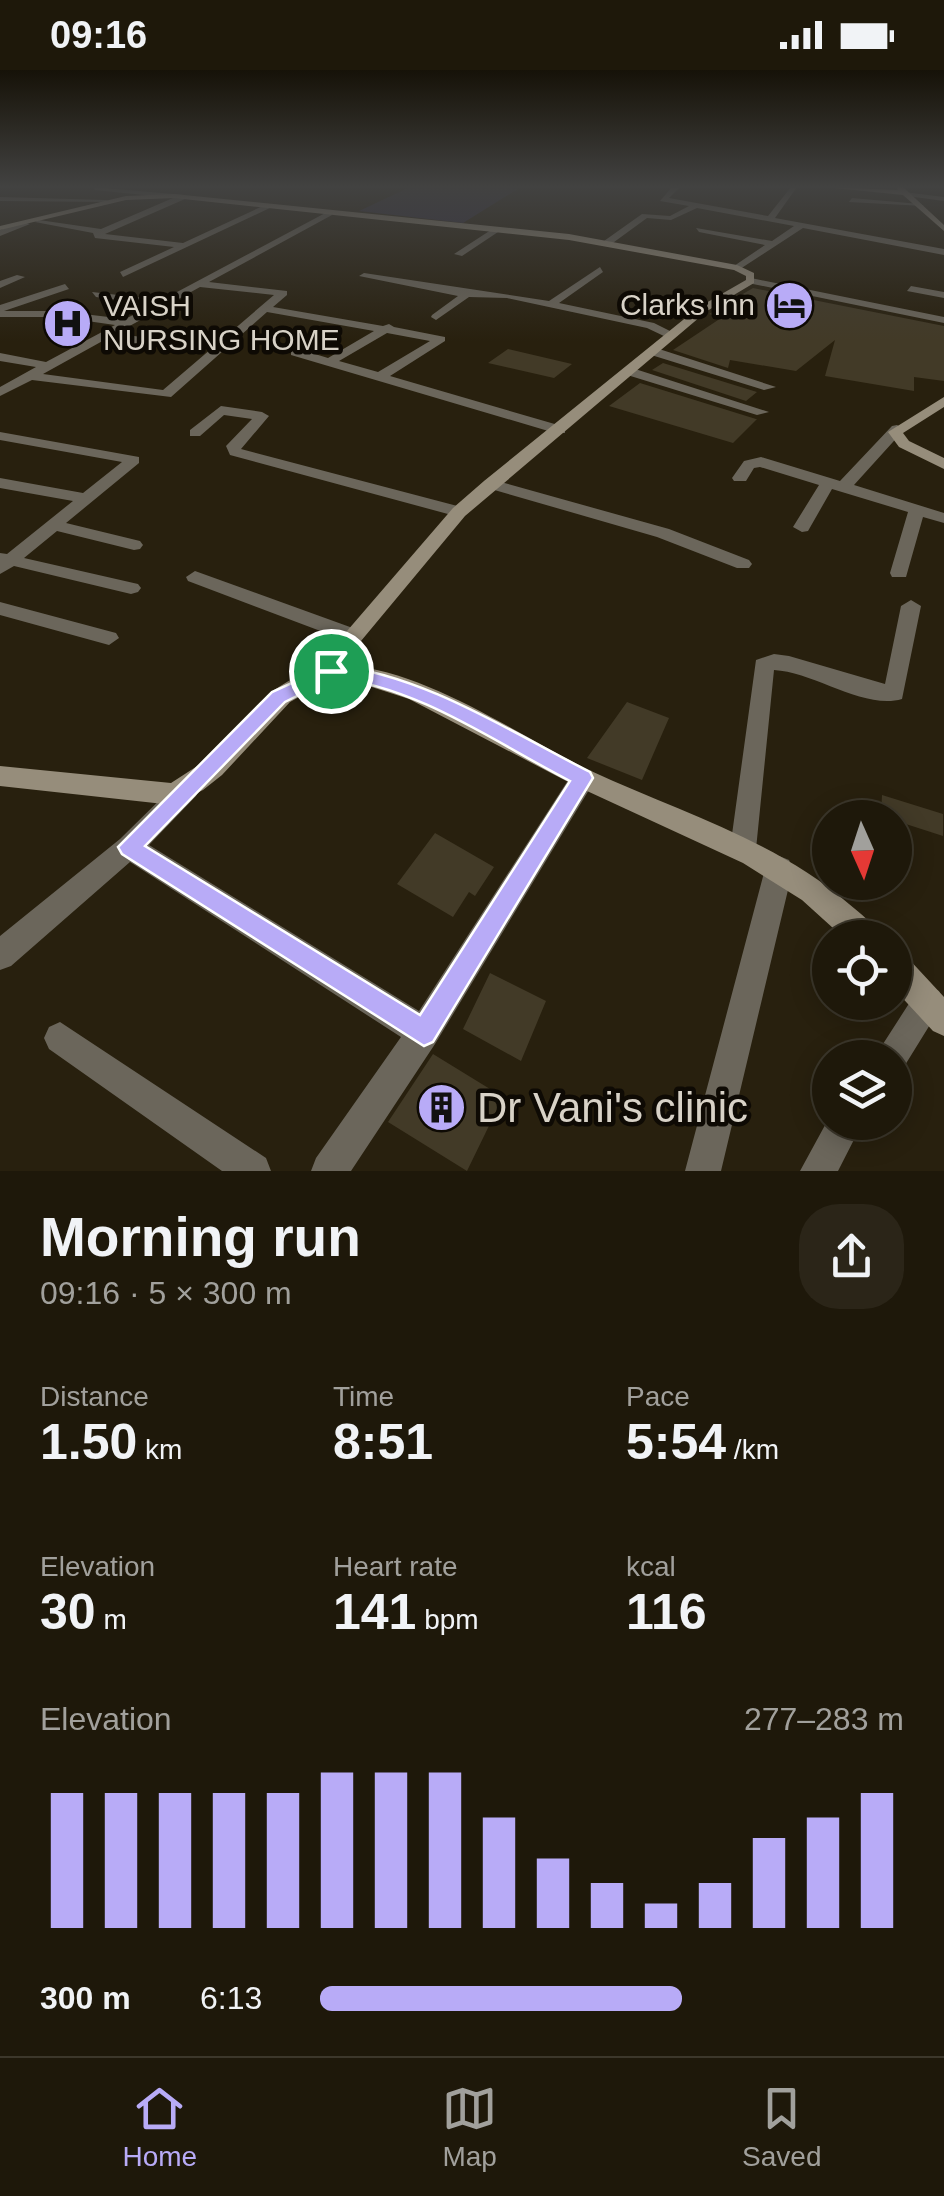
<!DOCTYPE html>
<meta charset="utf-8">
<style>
body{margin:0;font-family:Helvetica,sans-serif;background:#2b2518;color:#f1f3f6;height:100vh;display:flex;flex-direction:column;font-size:38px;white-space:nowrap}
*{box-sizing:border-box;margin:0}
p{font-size:32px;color:#a1a09c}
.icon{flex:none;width:55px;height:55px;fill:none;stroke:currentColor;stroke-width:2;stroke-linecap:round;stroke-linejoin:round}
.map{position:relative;height:1101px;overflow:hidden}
.sheet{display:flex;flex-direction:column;background:#1e180a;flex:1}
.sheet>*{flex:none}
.needle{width:65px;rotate:177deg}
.buttons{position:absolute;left:812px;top:730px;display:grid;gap:20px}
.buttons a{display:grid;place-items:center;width:100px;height:100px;border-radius:50%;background:#1e180a;box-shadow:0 5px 25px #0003,0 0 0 2px #3c372b;font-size:50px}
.pin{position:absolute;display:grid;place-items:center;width:85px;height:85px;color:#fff;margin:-42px;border:5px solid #fff;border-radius:50%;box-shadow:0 2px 10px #0007}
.round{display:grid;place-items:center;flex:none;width:105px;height:105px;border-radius:40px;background:#2b2518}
.head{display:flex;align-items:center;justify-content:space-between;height:170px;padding:0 40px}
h1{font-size:55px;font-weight:800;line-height:75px}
.stats{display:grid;grid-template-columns:repeat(3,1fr);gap:15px;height:170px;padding:10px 40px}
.stats div{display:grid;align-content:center}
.stats b{font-size:50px;font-weight:800}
.stats small{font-size:28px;font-weight:400}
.stats p{font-size:28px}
.chart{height:280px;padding:20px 40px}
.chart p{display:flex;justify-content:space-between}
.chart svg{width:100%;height:180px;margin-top:10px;stroke:#b8abf7;stroke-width:6}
ul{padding:0 40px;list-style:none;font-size:32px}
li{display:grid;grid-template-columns:160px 120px 1fr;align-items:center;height:75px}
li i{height:25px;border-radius:12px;background:#b8abf7}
.status{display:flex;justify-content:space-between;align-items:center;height:70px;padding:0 50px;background:#1e180a;direction:ltr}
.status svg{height:28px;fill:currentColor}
.tabs{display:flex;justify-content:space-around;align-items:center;height:140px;border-top:2px solid #3c372b;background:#1e180a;font-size:28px;color:#a1a09c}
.tabs a{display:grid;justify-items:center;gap:5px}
.tabs .current{color:#b8abf7}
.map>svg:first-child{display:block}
.green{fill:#312d43}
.building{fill:#423a27}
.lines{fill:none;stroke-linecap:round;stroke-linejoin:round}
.lane{stroke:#6b665b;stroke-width:8}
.street{fill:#6b665b;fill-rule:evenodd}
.secondary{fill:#968d7b;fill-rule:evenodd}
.route{fill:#b8abf7;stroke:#fff;stroke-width:2.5;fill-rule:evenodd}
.labels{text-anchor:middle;stroke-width:9;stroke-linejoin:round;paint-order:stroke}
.far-poi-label{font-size:30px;fill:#d8d2c7;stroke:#0e0a04;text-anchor:end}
.near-poi-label{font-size:42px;fill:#d8d2c7;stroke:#0e0a04;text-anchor:start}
</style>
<div class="status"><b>09:16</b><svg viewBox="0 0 49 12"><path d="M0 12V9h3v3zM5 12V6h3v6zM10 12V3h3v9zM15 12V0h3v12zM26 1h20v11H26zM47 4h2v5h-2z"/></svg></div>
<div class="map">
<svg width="944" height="1101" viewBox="0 0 944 1101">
<rect width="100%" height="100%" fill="#28200e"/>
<path class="green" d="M410,117H521L463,153L359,141Z"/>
<path class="building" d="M753,218L944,256V311L914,307V321L825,306L835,270L796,301L730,290L728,298L673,280L721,248L709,244Z
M508,279L572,294L554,308L488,293Z
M663,293L757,322L746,331L652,300Z
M640,313L756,349H757L733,373L609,336Z
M627,632L669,648L642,710L587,688Z
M882,725L943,744V766L881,746Z
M435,763L494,797L475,826L469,822L453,847L397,814Z
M490,903L546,931L521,991L463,959Z
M433,984L503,1027L467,1101L388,1052Z"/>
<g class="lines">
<path class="lane" d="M104,266L171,275"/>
<path class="street" d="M92,117L185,125V129L105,164L183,173L265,135L272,137L123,207L120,202L174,177L95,168L93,163L35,152L39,150L101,159L173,128L95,120Z
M672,117H680L669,128L768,146L791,117H797L775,148L944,179V185L803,158L737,201L734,196L765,175L699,162L696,158L772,171L794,156L697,138L671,150L647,148L610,175H604V171L642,144L670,146L689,136L660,131Z
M904,122L944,127V131L907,126Z
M0,127L106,130L110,132L0,131Z
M852,128L920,134L924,136L849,132Z
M329,141L332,145L209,212L287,221V225L273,237L383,256L389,254L394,257L445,267V271L390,306L565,357V363H555L291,285V279L320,261L330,263L305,281L328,288L374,261L267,242L171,327L32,310L0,326V317L36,297L0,291V283L46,292L115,255L59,247H0V235L65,214L69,219L4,241H59L125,249L153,235L96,227L92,222L162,230ZM200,217L274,225L163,320L43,304ZM387,263L430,271L378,302L339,291Z
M23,152L30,154L0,166V160Z
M494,158L501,160L462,186L454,184Z
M600,197L603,202L559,233L654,253L674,263V267H666L647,258L507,228L469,227L436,250L431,247L432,245L458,226L359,206L364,203L549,231Z
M17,205L25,207L0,218V211Z
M751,208L944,247V253L748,213Z
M911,216L944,222V228L907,221Z
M648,278H656L776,317L764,320L648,284Z
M624,298H632L769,342L757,345L624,304Z
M221,336L262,342L269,346L241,379L465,438L467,442L459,447L230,385L226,376L252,349L224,345L200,366H190V360Z
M897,355L904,359L902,362L854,415L944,443V453L923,447L906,507H892L890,503L908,442L832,419L808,461L802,462L793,457L819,415L760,397L754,398L746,411H734L732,408L744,391L761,387L840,411L892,356Z
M0,362L139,387V393L66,453L140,471L143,475L140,479L134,480L57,461L24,488L138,514L141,518L138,522L131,524L14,496L0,504V483L7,484L73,431L0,418V408L83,423L122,392L0,370Z
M490,409L669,459L749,490L752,494L749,498H737L657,467L484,417V411Z
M195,501L361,561L364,566L354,573L347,571L188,511L186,507Z
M911,530L921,536L902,629C864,640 814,602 774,600L756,779L752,788L743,791L734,788L730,779L756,590L774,584L789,586L885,614L901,536Z
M0,532L116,563L119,568L109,575L0,545Z
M583,698L592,701L595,708L592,715L435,974L351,1101H311L316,1088L401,967L130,792L11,896L0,900V866L120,769L178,712L187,709L196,712L200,719L196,726L149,775L419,941L574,701Z
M779,786L789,790L793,799L721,1101H685L765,799L769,790Z
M928,916L939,921L944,932L902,1000L895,1002V988H874L917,921Z
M60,952L266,1088L271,1101H222L49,979L44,968L49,957Z
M830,1046V1052H863L838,1101H800Z"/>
<path class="secondary" d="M825,117L898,120L896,117H903L944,155V161L903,125Z
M174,124L569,164L737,195L754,203V213L707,241L465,446L361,571L346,595C430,602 517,665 591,701C679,742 774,769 849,834C861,844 874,853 880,868H844L802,830L743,793L574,715L409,629L350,610L328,611L290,632L222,705L203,720L173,735L0,716V696L171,713L205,691L274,620L295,607L323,596L347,561L453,438L484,411L699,237L746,210V206L734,200L569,170L174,128L126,130L0,160V156L126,126Z
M944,327V337L903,363L909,371L944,388V399L899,377L888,362Z
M895,882L906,886L944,927V966L933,961L895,920Z"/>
</g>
<linearGradient id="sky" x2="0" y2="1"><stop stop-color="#161208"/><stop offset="0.43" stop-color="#424241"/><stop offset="1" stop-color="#424241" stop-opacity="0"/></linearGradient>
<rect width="944" height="271" fill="url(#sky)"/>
<path class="route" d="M331,595C423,604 509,661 590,702L593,708L433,972L424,976L122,784L118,777L272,622ZM333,608C417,616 496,673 570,711L420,945L145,776L285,632Z"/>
<defs>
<symbol id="hotel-disc" viewBox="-11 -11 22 22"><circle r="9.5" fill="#b8abf7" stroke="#0e0a04"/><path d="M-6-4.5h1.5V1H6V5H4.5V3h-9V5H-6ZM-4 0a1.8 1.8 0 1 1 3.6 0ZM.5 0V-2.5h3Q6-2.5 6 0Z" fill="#111"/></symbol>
<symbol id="hospital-disc" viewBox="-11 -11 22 22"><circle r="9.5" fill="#b8abf7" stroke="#0e0a04"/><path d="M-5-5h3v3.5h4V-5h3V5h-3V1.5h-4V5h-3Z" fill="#111"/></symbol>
<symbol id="building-disc" viewBox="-11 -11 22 22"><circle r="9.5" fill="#b8abf7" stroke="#0e0a04"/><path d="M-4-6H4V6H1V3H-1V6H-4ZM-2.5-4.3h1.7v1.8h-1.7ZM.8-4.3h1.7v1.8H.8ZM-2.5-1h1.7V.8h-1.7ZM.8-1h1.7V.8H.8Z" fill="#111"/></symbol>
</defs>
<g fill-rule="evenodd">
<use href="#hotel-disc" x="762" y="208" width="55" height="55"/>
<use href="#hospital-disc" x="40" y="226" width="55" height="55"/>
<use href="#building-disc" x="414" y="1010" width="55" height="55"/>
</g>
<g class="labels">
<g class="far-poi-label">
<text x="755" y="245">Clarks Inn</text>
<text x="103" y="246" text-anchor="start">VAISH<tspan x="103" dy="34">NURSING HOME</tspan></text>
</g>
<g class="near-poi-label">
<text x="477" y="1052">Dr Vani's clinic</text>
</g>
</g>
</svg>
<div class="buttons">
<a><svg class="needle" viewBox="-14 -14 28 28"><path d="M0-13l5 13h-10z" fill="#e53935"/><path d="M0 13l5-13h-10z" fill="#a1a09c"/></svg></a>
<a><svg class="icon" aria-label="locate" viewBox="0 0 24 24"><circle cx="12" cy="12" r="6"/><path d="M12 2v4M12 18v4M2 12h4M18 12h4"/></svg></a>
<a><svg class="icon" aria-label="layers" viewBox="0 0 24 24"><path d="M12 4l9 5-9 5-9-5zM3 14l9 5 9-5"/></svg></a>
</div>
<div class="pin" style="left:331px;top:601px;background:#1e9e55"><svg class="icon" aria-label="arrive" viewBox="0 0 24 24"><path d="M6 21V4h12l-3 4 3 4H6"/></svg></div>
</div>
<section class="sheet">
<div class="head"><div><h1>Morning run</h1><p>09:16 · 5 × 300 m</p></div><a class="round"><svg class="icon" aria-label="share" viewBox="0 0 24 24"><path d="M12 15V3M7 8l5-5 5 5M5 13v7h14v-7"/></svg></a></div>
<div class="stats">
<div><p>Distance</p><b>1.50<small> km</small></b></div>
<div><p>Time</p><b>8:51</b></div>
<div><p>Pace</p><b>5:54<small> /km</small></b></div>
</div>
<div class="stats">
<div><p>Elevation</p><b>30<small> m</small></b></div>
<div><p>Heart rate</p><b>141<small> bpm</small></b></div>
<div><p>kcal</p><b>116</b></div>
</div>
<div class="chart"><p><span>Elevation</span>277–283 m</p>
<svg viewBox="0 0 160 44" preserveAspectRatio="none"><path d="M5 44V11M15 44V11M25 44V11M35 44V11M45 44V11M55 44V6M65 44V6M75 44V6M85 44V17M95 44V27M105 44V33M115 44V38M125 44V33M135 44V22M145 44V17M155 44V11"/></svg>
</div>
<ul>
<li><b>300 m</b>6:13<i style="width:62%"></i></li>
</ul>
</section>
<nav class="tabs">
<a class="current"><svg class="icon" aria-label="home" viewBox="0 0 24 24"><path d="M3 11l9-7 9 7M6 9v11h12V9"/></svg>Home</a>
<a><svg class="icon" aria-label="map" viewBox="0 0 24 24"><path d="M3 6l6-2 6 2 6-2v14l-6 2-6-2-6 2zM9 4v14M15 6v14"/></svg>Map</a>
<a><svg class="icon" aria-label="saved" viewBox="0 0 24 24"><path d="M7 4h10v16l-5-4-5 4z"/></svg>Saved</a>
</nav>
